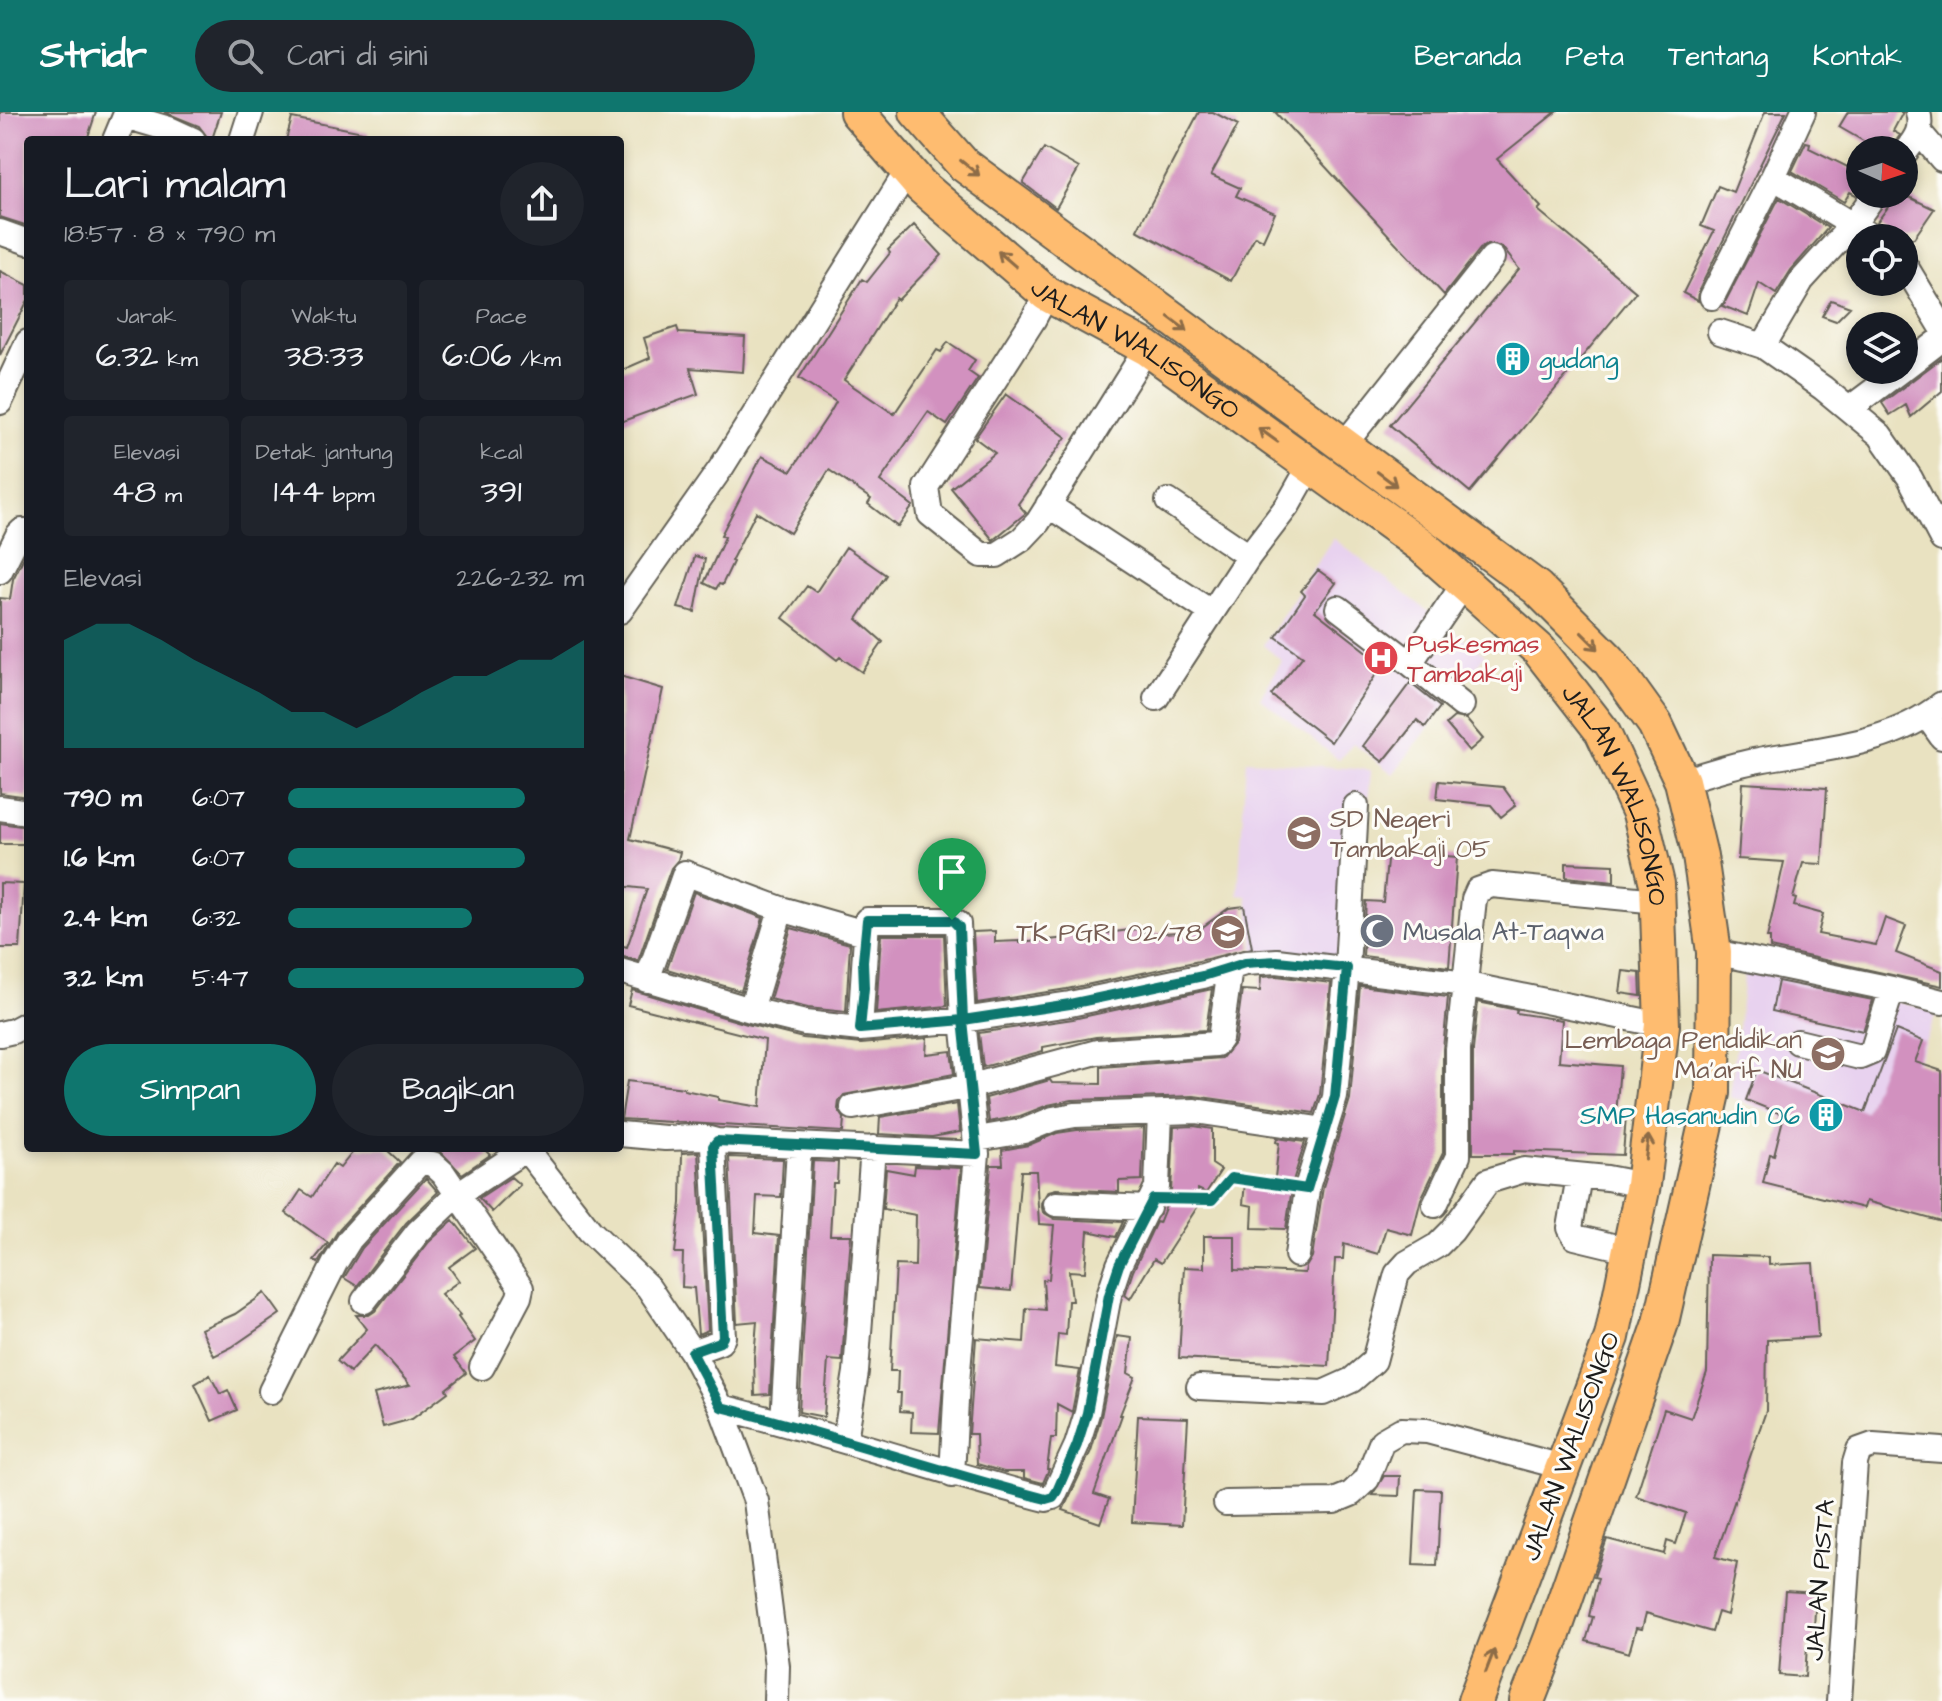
<!DOCTYPE html>
<html lang="id">
<meta charset="utf-8">
<style>
body{margin:0;font-family:"Architects Daughter",sans-serif;background:#20242c;color:#f1f3f6;height:100vh;display:flex;flex-direction:column;font-size:30px;white-space:nowrap}
*{box-sizing:border-box;margin:0}
p{font-size:26px;color:#9ea1a6}
.icon{flex:none;width:44px;height:44px;fill:none;stroke:currentColor;stroke-width:2;stroke-linecap:round;stroke-linejoin:round}
.map{position:relative;flex:1;overflow:hidden}
.panel{position:absolute;left:24px;top:24px;width:600px;height:1016px;display:flex;flex-direction:column;background:#171b24;border-radius:8px;box-shadow:0 4px 12px #0003}
.panel>*{flex:none}
.needle{width:52px;rotate:93deg}
.buttons{position:absolute;left:1846px;top:24px;display:grid;gap:16px}
.buttons a{display:grid;place-items:center;width:72px;height:72px;border-radius:50%;background:#171b24;box-shadow:0 4px 12px #0003;font-size:40px}
.pin{position:absolute;display:grid;place-items:center;width:68px;height:68px;color:#fff;margin:-82px -34px;border-radius:50% 50% 50% 0;rotate:-45deg;box-shadow:0 0 8px #0007}
.pin .icon{rotate:45deg}
.round{display:grid;place-items:center;flex:none;width:84px;height:84px;border-radius:42px;background:#20242c}
.summary{display:flex;align-items:center;justify-content:space-between;height:136px;padding:0 40px}
h1{font-size:44px;font-weight:600;line-height:60px}
.figures{display:grid;grid-template-columns:repeat(3,1fr);gap:12px;height:136px;padding:8px 40px}
.figures div{display:grid;align-content:center;border-radius:8px;background:#20242c;text-align:center}
.figures b{font-size:34px;font-weight:600}
.figures small{font-size:22px;font-weight:400}
.figures p{font-size:22px}
.chart{height:224px;padding:16px 40px}
.chart p{display:flex;justify-content:space-between}
.chart svg{width:100%;height:144px;margin-top:8px;fill:#0f766e;opacity:.7}
.button{display:flex;gap:16px;margin-top:auto;padding:16px 40px}
.button a{flex:1;height:92px;border-radius:48px;background:#0f766e;color:#fff;font-size:32px;font-weight:600;line-height:92px;text-align:center}
.button a+a{background:#20242c;color:#f1f3f6}
ul{padding:0 40px;list-style:none;font-size:26px}
li{display:grid;grid-template-columns:128px 96px 1fr;align-items:center;height:60px}
li i{height:20px;border-radius:10px;background:#0f766e}
header{display:flex;align-items:center;gap:48px;box-sizing:border-box;height:112px;padding:0 40px;background:#0f766e;color:#fff}
header strong{font-size:38px}
nav{display:flex;gap:44px;margin-inline-start:auto;font-size:28px}
.search{width:560px;height:72px;background:#20242c;display:flex;align-items:center;gap:20px;box-sizing:border-box;padding:0 28px;border-radius:44px;color:#9ea1a6;font-size:30px}
.map>svg:first-child{display:block}
.built{fill:#e8d2ef}
.building{fill:#d291bf}
.lines{fill:none;stroke-linecap:round;stroke-linejoin:round}
.minor-casing{stroke:#646156;stroke-width:28}
.highway-casing{stroke:#646156;stroke-width:38}
.path{stroke:#646156;stroke-width:4;stroke-dasharray:2 6;stroke-linecap:butt}
.minor{stroke:#fff;stroke-width:24}
.highway{stroke:#febc70;stroke-width:34}
.oneway{stroke:#8d6c46}
.route-casing{stroke:#fff;stroke-width:16}
.route{stroke:#0f766e;stroke-width:10}
.labels{text-anchor:middle;stroke-width:6;stroke-linejoin:round;paint-order:stroke}
.street-label{font-size:26px;fill:#1c1c1c;stroke:#fdfcf7}
.culture-label{font-size:26px;fill:#0d838f;stroke:#fdfcf7;text-anchor:start}
.health-label{font-size:26px;fill:#be3a42;stroke:#fdfcf7;text-anchor:start}
.education-label{font-size:26px;fill:#785e54;stroke:#fdfcf7;text-anchor:end}
.worship-label{font-size:26px;fill:#5b616d;stroke:#fdfcf7;text-anchor:start}
</style>
<header>
<strong>Stridr</strong>
<div class="search"><svg class="icon" aria-label="search" viewBox="0 0 24 24"><circle cx="10" cy="10" r="6"/><path d="M15 15l6 6"/></svg>Cari di sini</div>
<nav><a>Beranda</a><a>Peta</a><a>Tentang</a><a>Kontak</a></nav>
</header>
<div class="map">
<svg width="1942" height="1589" viewBox="0 0 1942 1589">
<rect width="100%" height="100%" fill="#fdfcf7"/>
<filter id="ink" filterUnits="userSpaceOnUse"><feTurbulence type="fractalNoise" baseFrequency=".0125" numOctaves="2"/><feDisplacementMap in="SourceGraphic" scale="16" xChannelSelector="R" yChannelSelector="G"/><feConvolveMatrix kernelMatrix="1 2 1 2 8 2 1 2 1" color-interpolation-filters="sRGB"/></filter>
<filter id="wash" filterUnits="userSpaceOnUse"><feTurbulence type="fractalNoise" baseFrequency=".006" numOctaves="4" result="noise"/><feDisplacementMap in="SourceGraphic" scale="32" xChannelSelector="R" yChannelSelector="G"/><feGaussianBlur stdDeviation="1.8" result="paint"/><feColorMatrix in="noise" values="0 0 0 0 0 0 0 0 0 0 0 0 0 0 0 0 0 1.4 0 .05"/><feComposite in="paint" operator="in"/></filter>
<g filter="url(#wash)">
<rect width="100%" height="100%" fill="#e9e2c1"/>
<path class="built" d="M1333,426L1485,543L1393,662L1353,631L1339,648L1260,586L1282,549L1263,533Z
M1246,648L1371,658L1355,849L1255,842L1247,784L1238,783Z
M1745,857L1937,899L1896,1004L1898,1050L1730,985Z"/>
<g id="blocks">
<path class="building" d="M0,0H96L87,28H28V114L0,105Z
M164,0H221L212,27L208,26L199,14Z
M1199,0H1213L1238,13L1211,63L1240,76L1236,84L1275,101L1263,128L1255,124L1231,169L1137,118Z
M1275,0H1556L1497,47L1541,95L1538,98L1636,180L1470,380L1390,313L1519,157L1502,135L1487,132L1480,137L1444,183Z
M1765,0H1786L1699,178L1698,189L1683,181L1714,119L1701,114L1718,74L1733,80Z
M1848,0H1903L1893,19L1900,23L1890,38H1879L1839,15Z
M292,6L368,21V28H286Z
M1806,30L1810,31L1809,36L1860,61V77L1856,83L1850,80L1844,90L1792,59Z
M1044,36L1079,56L1056,96L1023,71Z
M1905,83L1934,97L1914,126H1892L1877,110L1894,87L1899,91Z
M1779,86L1828,116L1791,158L1776,182L1759,171L1748,204L1723,194Z
M914,113L942,143L898,188L896,186L844,268L894,302L937,238L941,240L948,230L975,248L968,259L978,266L947,313L928,300L880,369L913,394L898,415L868,392L871,387L829,358L790,421L756,400L731,449L733,450L722,473L719,472L716,477L704,471L725,425L721,423L762,344L791,359L831,299L836,290L799,266L862,167L867,170L890,141L888,138Z
M0,159L28,173V188L0,243Z
M1831,188L1850,195L1836,209L1822,204Z
M677,215L679,221L745,225L743,260L690,256L698,282L620,310V259L650,246L644,226Z
M1942,246V279L1911,305L1906,293L1890,303L1882,291Z
M1006,282L1066,325L1018,392L1026,401L993,428L951,376L995,341L975,326Z
M846,435L886,463L857,507L883,530L862,560L840,545L837,548L783,506L807,474L816,480Z
M28,437V685L0,681V486L10,487L13,467Z
M695,444L705,447L695,500L678,496Z
M1318,458L1336,471L1315,499L1383,552L1331,630L1271,583L1303,544L1276,525L1305,483L1301,479Z
M620,564L663,577L630,727L680,740L678,748L671,756L638,849L620,844V833L627,835L647,777L620,774Z
M1410,571L1440,595L1425,615L1417,608L1383,650L1363,634Z
M1454,605L1466,607L1483,627L1469,639L1446,612Z
M1439,669L1503,675L1516,693L1501,705L1491,693L1437,687Z
M1743,671L1827,676L1822,752L1803,751L1793,786L1796,787L1794,794L1823,802L1818,822L1876,833L1885,806L1906,814L1896,841L1942,859V874L1770,836V826H1767L1784,750L1738,747Z
M0,711L28,715V732H0Z
M1388,739L1457,745L1449,855L1363,844L1366,789L1383,790Z
M1566,751L1614,753V770L1566,765Z
M0,771L24,772L20,836H0Z
M694,780L763,806L741,879L667,857Z
M1244,794L1252,836L1199,849L1067,877L977,891L973,820L995,819V830L1020,829V831L1067,826L1066,820L1092,818V823L1144,816L1145,822L1181,820V817L1201,816L1229,796Z
M791,816L850,832L846,900L808,896L770,887Z
M881,823H944L947,894L876,901Z
M1623,859L1640,861L1641,884L1620,881Z
M1277,864L1331,871L1320,982L1314,1001L1194,984L1072,988L1048,993L1020,1004L989,1010L986,986L1050,968L1052,971L1101,972V955L1222,946L1235,930L1242,878L1260,879L1261,865Z
M1778,869L1873,888L1863,919L1772,899Z
M1360,874L1448,885L1443,937V1041L1421,1087L1412,1123L1386,1116L1378,1142L1344,1132L1343,1147H1335L1329,1254L1179,1246L1184,1155L1204,1156V1124H1235V1158L1305,1161L1306,1155L1312,1145L1323,1075L1350,987Z
M1212,877L1206,918L1096,925L1043,935V939L983,955L979,921L1073,907Z
M632,878L747,912L803,926L861,932L927,926L926,942L951,939L954,962L844,983L839,989L838,997L844,1006L843,1020L621,1007L627,969L684,976V978L718,985V988L760,995L765,928L628,893Z
M1478,890L1517,898L1516,901L1562,908L1559,949L1620,954L1616,1003L1626,1004L1623,1043L1514,1039V1042H1473V938Z
M1896,918L1923,929L1915,950L1942,959V1110L1866,1089L1864,1096L1763,1071L1770,1042L1774,1043L1784,1003L1746,988L1757,958L1865,1000Z
M957,992L960,1020L932,1025L879,1022L880,1005Z
M1194,1014L1212,1017V1052L1221,1058L1206,1081L1198,1077V1094L1161,1151L1154,1147L1130,1187L1125,1183L1133,1159L1156,1110L1159,1111L1171,1081L1174,1015Z
M1144,1016L1142,1068L1119,1069V1080L1056,1077L1048,1079L1041,1091L1043,1100L1055,1107L1123,1110L1116,1125L1088,1119L1085,1160L1069,1159L1072,1189H1068L1066,1223L1058,1222L1055,1255L1080,1258L1072,1300L1057,1292L1056,1326H1051L1047,1357H1049L1043,1371L1024,1366V1360H1004L977,1352L976,1322H969L976,1226L1024,1230L1026,1196L1045,1198L1043,1168L1049,1167L1054,1113L1039,1112L1036,1059H1021L1011,1179L980,1176L991,1053H1003L1002,1038L1029,1033L1057,1021L1077,1018Z
M1277,1026L1305,1030L1293,1069L1286,1117L1252,1116L1253,1094L1243,1092L1245,1070L1274,1074L1279,1031L1276,1030Z
M356,1036H385L400,1050L339,1117L318,1151L314,1148L328,1131L286,1101L301,1078L312,1085L334,1052L340,1056Z
M444,1036H483L490,1043L462,1062L440,1039Z
M698,1040L708,1218L698,1222L694,1176L682,1175L683,1141H675L681,1091L682,1041Z
M729,1045L783,1047L781,1085L757,1084L755,1121L779,1124L770,1282L755,1283L754,1246L757,1209L737,1211Z
M813,1049L838,1050L837,1071H833L830,1123H851L842,1249L828,1248L824,1305L799,1300Z
M915,1054L961,1056L939,1321L911,1320L912,1300L900,1299L901,1281H897L898,1259H890L896,1153L915,1154L916,1103L883,1097L886,1057L914,1062Z
M511,1065L520,1073L492,1100L479,1086Z
M426,1066L438,1080L406,1111L357,1174L344,1166L362,1136Z
M453,1108L475,1136L449,1155L459,1169L441,1182L460,1203L458,1205L475,1229L454,1245L466,1261L446,1277L448,1280L412,1307L383,1315L374,1282L410,1273L375,1233L350,1260L337,1249L367,1217L356,1203H369L375,1199L429,1130Z
M1709,1143L1769,1145V1153L1813,1151L1818,1225L1767,1228L1766,1299L1715,1445L1737,1451L1727,1503L1718,1500L1712,1520L1646,1501L1642,1517L1636,1516L1629,1541L1586,1529L1593,1505L1589,1504L1598,1466L1594,1465L1607,1427L1664,1442L1667,1429L1676,1432L1686,1401L1636,1384L1664,1297L1691,1306L1707,1260Z
M265,1181L280,1202L232,1235L214,1244L201,1217L235,1202Z
M1117,1224L1132,1226L1128,1261L1135,1265L1120,1303H1122L1094,1382L1109,1387L1100,1411L1063,1398L1091,1339L1101,1305Z
M210,1263L220,1282L228,1278L237,1298L212,1309L195,1272Z
M1138,1304L1188,1306L1182,1413L1132,1410Z
M1384,1364H1400L1399,1384L1372,1383Z
M1417,1377L1441,1378L1437,1454L1413,1453Z
M1785,1479L1816,1481L1813,1534H1807L1805,1565L1779,1563Z"/>
</g>
</g>
<g filter="url(#ink)">
<use href="#blocks" fill-opacity="0" stroke="#646156" stroke-width="2"/>
<g class="lines">
<defs>
<path id="minor" d="M1920,21L1942,47
M115,28L125,4L169,17L193,28
M242,28L251,0
M1904,42C1915,27 1923,19 1918,0
M1773,65L1874,126
M0,120L28,130
M1904,152L1942,215
M1047,182L1033,208L926,375L930,402L981,443H997L1022,427L1038,410L1147,236
M1712,185L1773,65L1803,0
M1720,220L1763,234L1823,276L1880,323L1910,366L1942,427
M1763,234L1802,168L1854,111L1875,82
M1904,256L1942,227
M0,290L28,230
M1849,297L1901,258
M1343,334L1492,146
M1168,389L1249,444L1288,393L1310,354
M1048,393L1211,500
M0,459L18,423L22,419H28
M1338,496L1410,551L1464,472
M620,499L721,356L908,58
M1410,551L1462,593
M1156,586L1249,444
M1927,604L1942,625
M1682,669C1705,662 1729,654 1754,649C1819,636 1888,635 1942,592
M0,696L28,700
M1714,840L1892,877L1942,890
M620,859L751,898L805,911L860,917L963,908L1070,892L1203,864L1245,851L1277,849L1458,871L1662,913
M647,868L685,761L781,797L865,821
M751,898L781,797
M860,917L867,808H952L958,812L963,908L977,1042L957,1270L952,1363
M0,922L13,919L28,911
M1798,930L1860,945L1872,940L1892,877
M853,995L972,974L1097,940L1216,932L1220,927L1230,856
M620,1022L665,1026L702,1025L717,1029
M977,1027L1024,1019L1053,1007L1075,1003L1195,999L1325,1018
M525,1036L590,1119L648,1175L692,1240L721,1295L756,1389L777,1554L776,1589
M1579,1064L1570,1116L1575,1125L1629,1138
M1056,1092L1148,1096
M1435,1093L1458,1044V937L1474,787L1478,778L1492,773L1658,789
M1297,1143L1308,1072L1335,985L1347,856L1356,694
M364,1189L418,1120L458,1082L526,1037
M692,1240L720,1230L723,1225L713,1034L717,1029L977,1042
M1199,1275L1323,1281L1352,1268L1374,1249L1397,1162L1407,1151L1438,1133L1452,1119L1488,1069L1524,1058L1607,1066L1643,1073
M271,1279L335,1151L350,1127L420,1050L433,1052L443,1061L521,1176L519,1185L482,1255
M721,1295C831,1322 937,1359 1046,1387L1053,1385L1077,1333L1087,1301L1109,1183L1119,1153L1157,1075L1160,1001
M783,1310L799,1035
M845,1328L856,1260L873,1036
M1226,1391L1334,1389L1351,1382L1367,1367L1382,1329L1401,1318L1427,1319L1563,1355
M1839,1589L1855,1351L1859,1338L1873,1333L1942,1338"/>
<g id="highway">
<path id="s1" d="M857,0L921,74L1047,182L1147,236L1421,433L1539,538L1602,619L1640,701L1657,772L1662,913L1643,1073L1612,1225L1475,1589"/>
<path d="M917,0L963,52L1537,476L1609,548L1655,612L1682,669L1700,744L1714,840L1713,981L1661,1211L1552,1525L1527,1589"/>
</g>
</defs>
<use href="#minor" class="minor-casing"/>
<use href="#highway" class="highway-casing"/>
<path class="path" d="M1176,1087L1212,1088L1231,1066L1285,1074"/>
<use href="#minor" class="minor"/>
<use href="#highway" class="highway"/>
</g>
<defs><path id="oneway-shaft" d="M-6 0H5M1.5-3L5.5 0L1.5 3" fill="none" stroke-width="1.6" stroke-linecap="round" stroke-linejoin="round" transform="scale(2)"/></defs>
<g class="oneway">
<use href="#oneway-shaft" transform="translate(970 56) rotate(39)"/>
<use href="#oneway-shaft" transform="translate(1007 147) rotate(-139)"/>
<use href="#oneway-shaft" transform="translate(1178 212) rotate(37)"/>
<use href="#oneway-shaft" transform="translate(1268 323) rotate(-144)"/>
<use href="#oneway-shaft" transform="translate(1387 367) rotate(37)"/>
<use href="#oneway-shaft" transform="translate(1590 529) rotate(45)"/>
<use href="#oneway-shaft" transform="translate(1647 1035) rotate(-83)"/>
<use href="#oneway-shaft" transform="translate(1490 1549) rotate(-69)"/>
</g>
</g>
<g class="lines" filter="url(#ink)">
<defs>
<path id="route" d="M952,808L959,815L963,908L977,1042L717,1029L713,1034L723,1225L720,1230L692,1240L721,1295C831,1322 937,1359 1046,1387L1053,1385L1057,1379L1077,1333L1087,1301L1109,1183L1119,1153L1153,1087L1212,1088L1231,1066L1307,1077L1335,985L1347,856L1277,849L1245,851L1203,864L1070,892L963,908L860,917L864,876L863,849L867,808H952"/>
</defs>
<use href="#route" class="route-casing"/>
<use href="#route" class="route"/>
</g>
<defs>
<symbol id="building-disc" viewBox="-11 -11 22 22"><circle r="9.5" fill="#0f9aa8" stroke="#fdfcf7"/><path d="M-4-6H4V6H1V3H-1V6H-4ZM-2.5-4.3h1.7v1.8h-1.7ZM.8-4.3h1.7v1.8H.8ZM-2.5-1h1.7V.8h-1.7ZM.8-1h1.7V.8H.8Z" fill="#fff"/></symbol>
<symbol id="hospital-disc" viewBox="-11 -11 22 22"><circle r="9.5" fill="#e0444e" stroke="#fdfcf7"/><path d="M-5-5h3v3.5h4V-5h3V5h-3V1.5h-4V5h-3Z" fill="#fff"/></symbol>
<symbol id="school-disc" viewBox="-11 -11 22 22"><circle r="9.5" fill="#8d6e63" stroke="#fdfcf7"/><path d="M0-5L7-2L0 1L-7-2ZM-4 1L0 2.5L4 1V4Q0 6-4 4Z" fill="#fff"/></symbol>
<symbol id="mosque-disc" viewBox="-11 -11 22 22"><circle r="9.5" fill="#6b7280" stroke="#fdfcf7"/><path d="M3.5-4.9A6 6 0 1 0 3.5 4.9A5 5 0 1 1 3.5-4.9Z" fill="#fff"/></symbol>
</defs>
<g fill-rule="evenodd">
<use href="#building-disc" x="1493" y="227" width="40" height="40"/>
<use href="#hospital-disc" x="1361" y="526" width="40" height="40"/>
<use href="#school-disc" x="1284" y="701" width="40" height="40"/>
<use href="#mosque-disc" x="1357" y="799" width="40" height="40"/>
<use href="#school-disc" x="1208" y="800" width="40" height="40"/>
<use href="#school-disc" x="1808" y="922" width="40" height="40"/>
<use href="#building-disc" x="1806" y="983" width="40" height="40"/>
</g>
<g class="labels">
<g class="street-label">
<text dy="9" stroke="none"><textPath href="#s1" startOffset="368">JALAN WALISONGO</textPath></text>
<text dy="9" stroke="none"><textPath href="#s1" startOffset="1040">JALAN WALISONGO</textPath></text>
<text transform="translate(1570 1334) rotate(-70)" y="9">JALAN WALISONGO</text>
<text transform="translate(1819 1468) rotate(-86)" y="9">JALAN PISTA</text>
</g>
<g class="culture-label">
<text x="1539" y="256">gudang</text>
<text x="1800" y="1012" text-anchor="end">SMP Hasanudin 06</text>
</g>
<g class="health-label">
<text x="1407" y="540">Puskesmas<tspan x="1407" dy="30">Tambakaji</tspan></text>
</g>
<g class="education-label">
<text x="1330" y="715" text-anchor="start">SD Negeri<tspan x="1330" dy="30">Tambakaji 05</tspan></text>
<text x="1202" y="829">TK PGRI 02/78</text>
<text x="1802" y="936">Lembaga Pendidikan<tspan x="1802" dy="30">Ma'arif NU</tspan></text>
</g>
<g class="worship-label">
<text x="1403" y="828">Musala At-Taqwa</text>
</g>
</g>
</svg>
<div class="buttons">
<a><svg class="needle" viewBox="-14 -14 28 28"><path d="M0-13l5 13h-10z" fill="#e53935"/><path d="M0 13l5-13h-10z" fill="#9ea1a6"/></svg></a>
<a><svg class="icon" aria-label="locate" viewBox="0 0 24 24"><circle cx="12" cy="12" r="6"/><path d="M12 2v4M12 18v4M2 12h4M18 12h4"/></svg></a>
<a><svg class="icon" aria-label="layers" viewBox="0 0 24 24"><path d="M12 4l9 5-9 5-9-5zM3 14l9 5 9-5"/></svg></a>
</div>
<div class="pin" style="left:952px;top:808px;background:#1e9e55"><svg class="icon" aria-label="arrive" viewBox="0 0 24 24"><path d="M6 21V4h12l-3 4 3 4H6"/></svg></div>
<section class="panel">
<div class="summary"><div><h1>Lari malam</h1><p>18:57 · 8 × 790 m</p></div><a class="round"><svg class="icon" aria-label="share" viewBox="0 0 24 24"><path d="M12 15V3M7 8l5-5 5 5M5 13v7h14v-7"/></svg></a></div>
<div class="figures">
<div><p>Jarak</p><b>6.32<small> km</small></b></div>
<div><p>Waktu</p><b>38:33</b></div>
<div><p>Pace</p><b>6:06<small> /km</small></b></div>
</div>
<div class="figures">
<div><p>Elevasi</p><b>48<small> m</small></b></div>
<div><p>Detak jantung</p><b>144<small> bpm</small></b></div>
<div><p>kcal</p><b>391</b></div>
</div>
<div class="chart"><p><span>Elevasi</span>226–232 m</p>
<svg viewBox="0 0 160 44" preserveAspectRatio="none"><path d="M0 44V11L10 6L20 6L30 11L40 17L50 22L60 27L70 33L80 33L90 38L100 33L110 27L120 22L130 22L140 17L150 17L160 11V44z"/></svg>
</div>
<ul>
<li><b>790 m</b>6:07<i style="width:80%"></i></li>
<li><b>1.6 km</b>6:07<i style="width:80%"></i></li>
<li><b>2.4 km</b>6:32<i style="width:62%"></i></li>
<li><b>3.2 km</b>5:47<i style="width:100%"></i></li>
</ul>
<div class="button"><a>Simpan</a><a>Bagikan</a></div>
</section>
</div>
